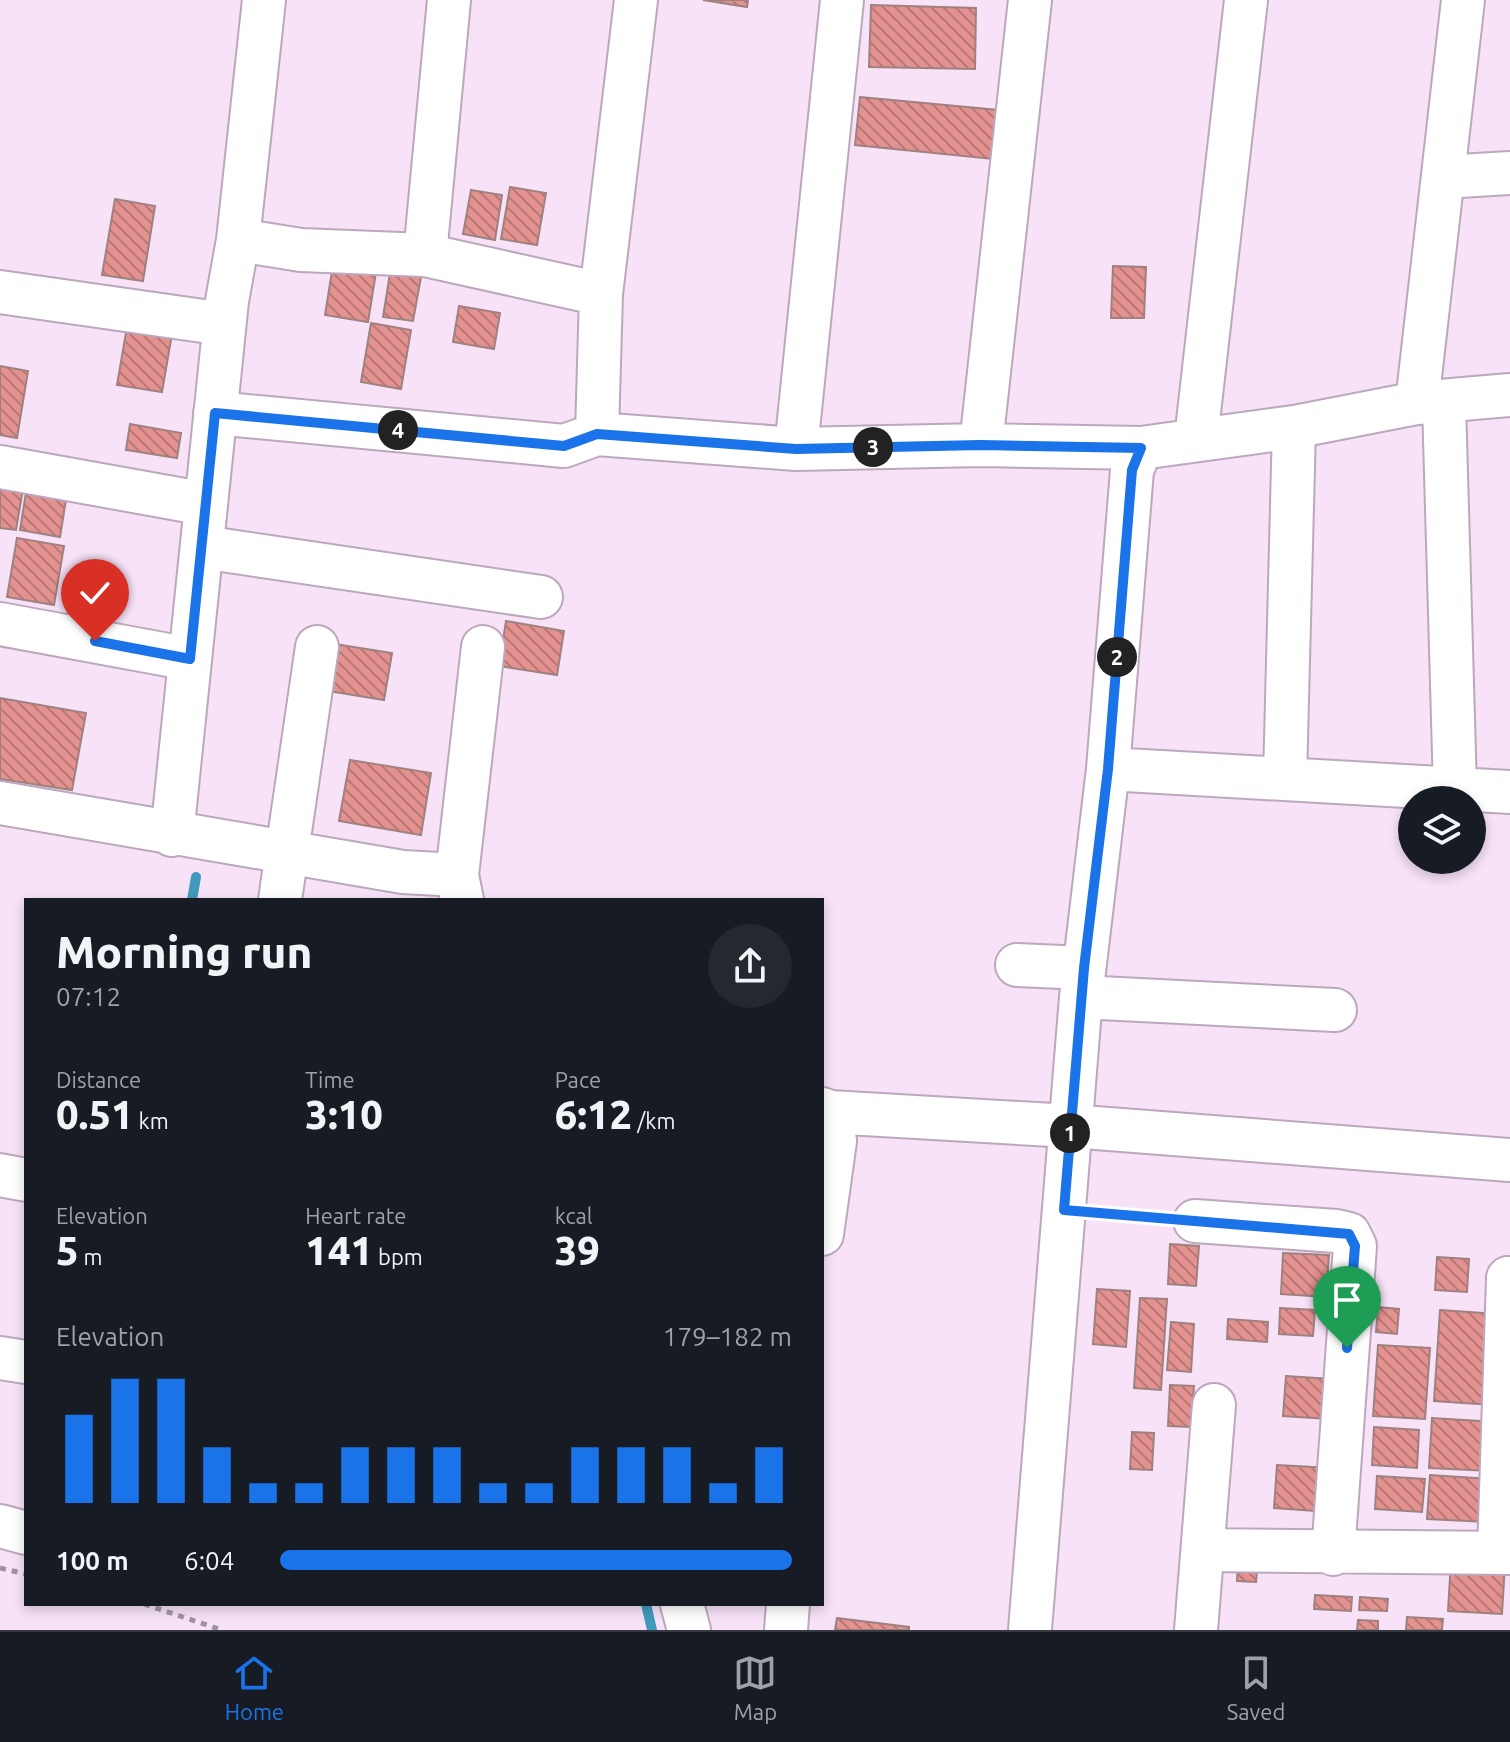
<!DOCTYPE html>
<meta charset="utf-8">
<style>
body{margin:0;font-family:Ubuntu,sans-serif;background:#242831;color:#f1f3f6;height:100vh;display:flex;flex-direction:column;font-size:30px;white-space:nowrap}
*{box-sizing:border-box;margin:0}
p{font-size:26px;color:#9ea1a6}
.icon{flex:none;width:44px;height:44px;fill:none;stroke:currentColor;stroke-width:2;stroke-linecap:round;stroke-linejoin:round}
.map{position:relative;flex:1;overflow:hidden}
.details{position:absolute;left:24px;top:898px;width:800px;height:708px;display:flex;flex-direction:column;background:#171b24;border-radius:0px;box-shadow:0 4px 12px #0003}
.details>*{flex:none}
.fabs{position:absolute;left:1398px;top:786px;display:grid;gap:16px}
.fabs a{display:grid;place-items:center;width:88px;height:88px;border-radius:50%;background:#171b24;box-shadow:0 4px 12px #0003;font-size:40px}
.pin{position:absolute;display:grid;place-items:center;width:68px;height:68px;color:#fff;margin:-82px -34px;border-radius:50% 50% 50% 0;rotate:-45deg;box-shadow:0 0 8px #0007}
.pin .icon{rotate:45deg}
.km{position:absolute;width:40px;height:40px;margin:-20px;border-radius:50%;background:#222;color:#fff;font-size:22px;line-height:40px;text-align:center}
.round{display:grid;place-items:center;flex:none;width:84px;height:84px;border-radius:42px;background:#242831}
.headline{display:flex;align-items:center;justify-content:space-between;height:136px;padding:0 32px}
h1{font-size:44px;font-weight:800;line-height:60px}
.stats{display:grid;grid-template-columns:repeat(3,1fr);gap:12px;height:136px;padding:8px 32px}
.stats div{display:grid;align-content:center}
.stats b{font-size:40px;font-weight:800}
.stats small{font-size:22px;font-weight:400}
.stats p{font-size:22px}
.chart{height:224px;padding:16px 32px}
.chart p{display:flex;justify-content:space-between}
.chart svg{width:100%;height:144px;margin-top:8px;stroke:#1a73e8;stroke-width:6}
ul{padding:0 32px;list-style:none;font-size:26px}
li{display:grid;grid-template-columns:128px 96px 1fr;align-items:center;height:60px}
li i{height:20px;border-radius:10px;background:#1a73e8}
.dock{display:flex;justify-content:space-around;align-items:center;height:112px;border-top:2px solid #363941;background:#171b24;font-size:22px;color:#9ea1a6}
.dock a{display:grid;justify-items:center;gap:4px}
.dock .on{color:#1a73e8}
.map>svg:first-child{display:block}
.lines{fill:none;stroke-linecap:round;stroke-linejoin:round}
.stream{stroke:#3f9abb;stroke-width:10}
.building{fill:url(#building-back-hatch);stroke:#9f8180;stroke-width:2}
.minor-casing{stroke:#bca8bd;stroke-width:46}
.path{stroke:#a192a2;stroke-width:5;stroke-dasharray:6 6;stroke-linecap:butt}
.minor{stroke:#fff;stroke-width:42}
.route-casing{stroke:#fff;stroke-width:16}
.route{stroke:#1a73e8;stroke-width:10}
</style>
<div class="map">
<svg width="1510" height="1630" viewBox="0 0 1510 1630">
<defs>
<pattern id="building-back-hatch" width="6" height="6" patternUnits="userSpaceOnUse" patternTransform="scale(2)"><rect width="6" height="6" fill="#e3928f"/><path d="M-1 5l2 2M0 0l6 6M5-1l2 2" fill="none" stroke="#b97876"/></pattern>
</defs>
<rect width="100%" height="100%" fill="#f7e2f8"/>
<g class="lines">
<path class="stream" d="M192,900L196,877
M646,1604L652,1630"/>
</g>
<path class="building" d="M703,0H748L747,7Z
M871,5L976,8L975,69L869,67Z
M860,97L998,110L993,159L855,145Z
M510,187L546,193L537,245L501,239Z
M471,190L502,195L495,240L463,234Z
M115,199L155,206L143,281L102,275Z
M334,259L377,266L368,322L325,315Z
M392,261L423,266L413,321L383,317Z
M1113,266L1146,267L1144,318H1111Z
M459,306L500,313L494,349L453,342Z
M128,321L173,328L162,392L117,385Z
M371,323L411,330L401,389L361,382Z
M0,366L28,371L17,438L0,435Z
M130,424L181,433L177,458L126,450Z
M0,473L25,477L16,530L0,528Z
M28,480L68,487L60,537L20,530Z
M17,538L64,546L54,605L7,597Z
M506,621L564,631L557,675L499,666Z
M335,644L392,653L384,700L328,691Z
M0,698L86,713L72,790L0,779Z
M350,760L431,773L421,835L339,821Z
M1170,1244L1199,1246L1196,1286L1168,1284Z
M1283,1253L1329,1255L1326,1297L1281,1294Z
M1437,1257L1469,1259L1467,1292L1435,1290Z
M1097,1289L1130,1291L1126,1347L1093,1344Z
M1140,1298L1167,1299L1161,1390L1134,1388Z
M1378,1307L1399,1309L1397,1334L1376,1332Z
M1280,1308L1315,1310L1313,1336L1279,1334Z
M1440,1310L1497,1314L1492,1405L1434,1401Z
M1228,1319L1268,1322L1267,1342L1227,1339Z
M1171,1322L1194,1324L1191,1372L1167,1370Z
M1378,1345L1430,1348L1425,1419L1373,1416Z
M1286,1376L1331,1379L1329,1419L1283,1416Z
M1170,1385L1194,1386L1191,1427L1168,1426Z
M1432,1418L1495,1422L1492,1471L1429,1468Z
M1374,1427L1419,1430L1417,1468L1372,1465Z
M1132,1432L1154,1433L1152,1470L1130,1469Z
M1277,1465L1331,1468L1329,1512L1274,1508Z
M1430,1475L1490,1479L1487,1522L1427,1519Z
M1377,1476L1425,1479L1422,1512L1375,1509Z
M1238,1559L1258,1560L1256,1582L1237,1581Z
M1451,1560L1505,1564L1502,1614L1448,1611Z
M1315,1595L1352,1597L1351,1611L1314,1609Z
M1360,1597L1388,1599L1387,1611L1359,1610Z
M1407,1617L1443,1619L1442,1630H1406Z
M837,1618L909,1627V1630H835Z
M1358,1620L1378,1621V1630H1357Z"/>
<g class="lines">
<defs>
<path id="minor" d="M1443,177L1510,173
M238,240L264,0
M425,255L449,0
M0,292L224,324
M601,294L636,0
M1417,403L1510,395
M1444,403L1455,789
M215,413L564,446L597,434
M1196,439L1246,0
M981,445L1030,0
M796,449L842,0
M0,467L206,504
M202,547L541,597
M0,624L190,659
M1108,769L1510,792
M1285,779L1294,427
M0,803L403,872L457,875L462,900
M172,835L227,301L238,240L301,250L425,255L601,294L597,434L796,449L981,445L1141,448
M457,875L483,647
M280,900L317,647
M1017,965L1084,968
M1081,997L1335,1010
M822,1109L830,1112L835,1141L822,1234
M830,1112L1070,1126L1510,1160
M0,1175L26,1180
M1195,1221L1336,1231L1349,1234L1355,1246L1333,1554
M0,1358L26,1362
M0,1526L26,1533
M1203,1550L1510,1553
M1499,1553L1508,1278
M682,1604L689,1630
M786,1630L788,1604
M1030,1630L1081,997L1108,769L1132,470L1141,448L1294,427L1417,403L1463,0
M1196,1630L1214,1405"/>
</defs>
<use href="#minor" class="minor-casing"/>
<path class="path" d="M1100,1213L1162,1218
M0,1568L26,1574
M144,1604L222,1630"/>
<use href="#minor" class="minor"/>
</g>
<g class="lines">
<defs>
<path id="route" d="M95,641L190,659L215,413L564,446L597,434L796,449L981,445L1141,448L1132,470L1108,769L1084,968L1064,1210L1349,1234L1355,1246L1347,1348"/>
</defs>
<use href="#route" class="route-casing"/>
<use href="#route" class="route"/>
</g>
</svg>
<div class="fabs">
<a><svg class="icon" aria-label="layers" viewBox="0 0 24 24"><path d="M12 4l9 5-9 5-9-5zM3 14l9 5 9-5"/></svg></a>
</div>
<div class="pin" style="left:1347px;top:1348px;background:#1e9e55"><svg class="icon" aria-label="arrive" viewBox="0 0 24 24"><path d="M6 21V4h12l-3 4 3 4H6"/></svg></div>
<div class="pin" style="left:95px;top:641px;background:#d93025"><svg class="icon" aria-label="check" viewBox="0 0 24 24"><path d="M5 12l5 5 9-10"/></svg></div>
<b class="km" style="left:1070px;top:1133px">1</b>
<b class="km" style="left:1117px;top:657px">2</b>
<b class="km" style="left:873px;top:447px">3</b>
<b class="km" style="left:398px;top:430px">4</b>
<section class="details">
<div class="headline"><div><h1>Morning run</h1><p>07:12</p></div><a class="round"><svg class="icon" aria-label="share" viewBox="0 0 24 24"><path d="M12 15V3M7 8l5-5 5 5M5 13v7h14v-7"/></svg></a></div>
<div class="stats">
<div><p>Distance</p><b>0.51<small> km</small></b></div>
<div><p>Time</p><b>3:10</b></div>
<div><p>Pace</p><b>6:12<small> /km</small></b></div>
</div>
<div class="stats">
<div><p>Elevation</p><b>5<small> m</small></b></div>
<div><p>Heart rate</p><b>141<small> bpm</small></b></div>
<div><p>kcal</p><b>39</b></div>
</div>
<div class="chart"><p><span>Elevation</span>179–182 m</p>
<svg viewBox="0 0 160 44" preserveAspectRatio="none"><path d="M5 44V17M15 44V6M25 44V6M35 44V27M45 44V38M55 44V38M65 44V27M75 44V27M85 44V27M95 44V38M105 44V38M115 44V27M125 44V27M135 44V27M145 44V38M155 44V27"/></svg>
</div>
<ul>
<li><b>100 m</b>6:04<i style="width:100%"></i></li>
</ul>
</section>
</div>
<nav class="dock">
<a class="on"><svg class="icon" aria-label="home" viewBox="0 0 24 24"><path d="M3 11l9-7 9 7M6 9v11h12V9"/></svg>Home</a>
<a><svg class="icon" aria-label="map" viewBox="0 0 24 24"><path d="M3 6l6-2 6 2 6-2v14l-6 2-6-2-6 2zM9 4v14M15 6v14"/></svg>Map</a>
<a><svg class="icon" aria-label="saved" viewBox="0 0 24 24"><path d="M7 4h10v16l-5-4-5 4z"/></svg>Saved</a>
</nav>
